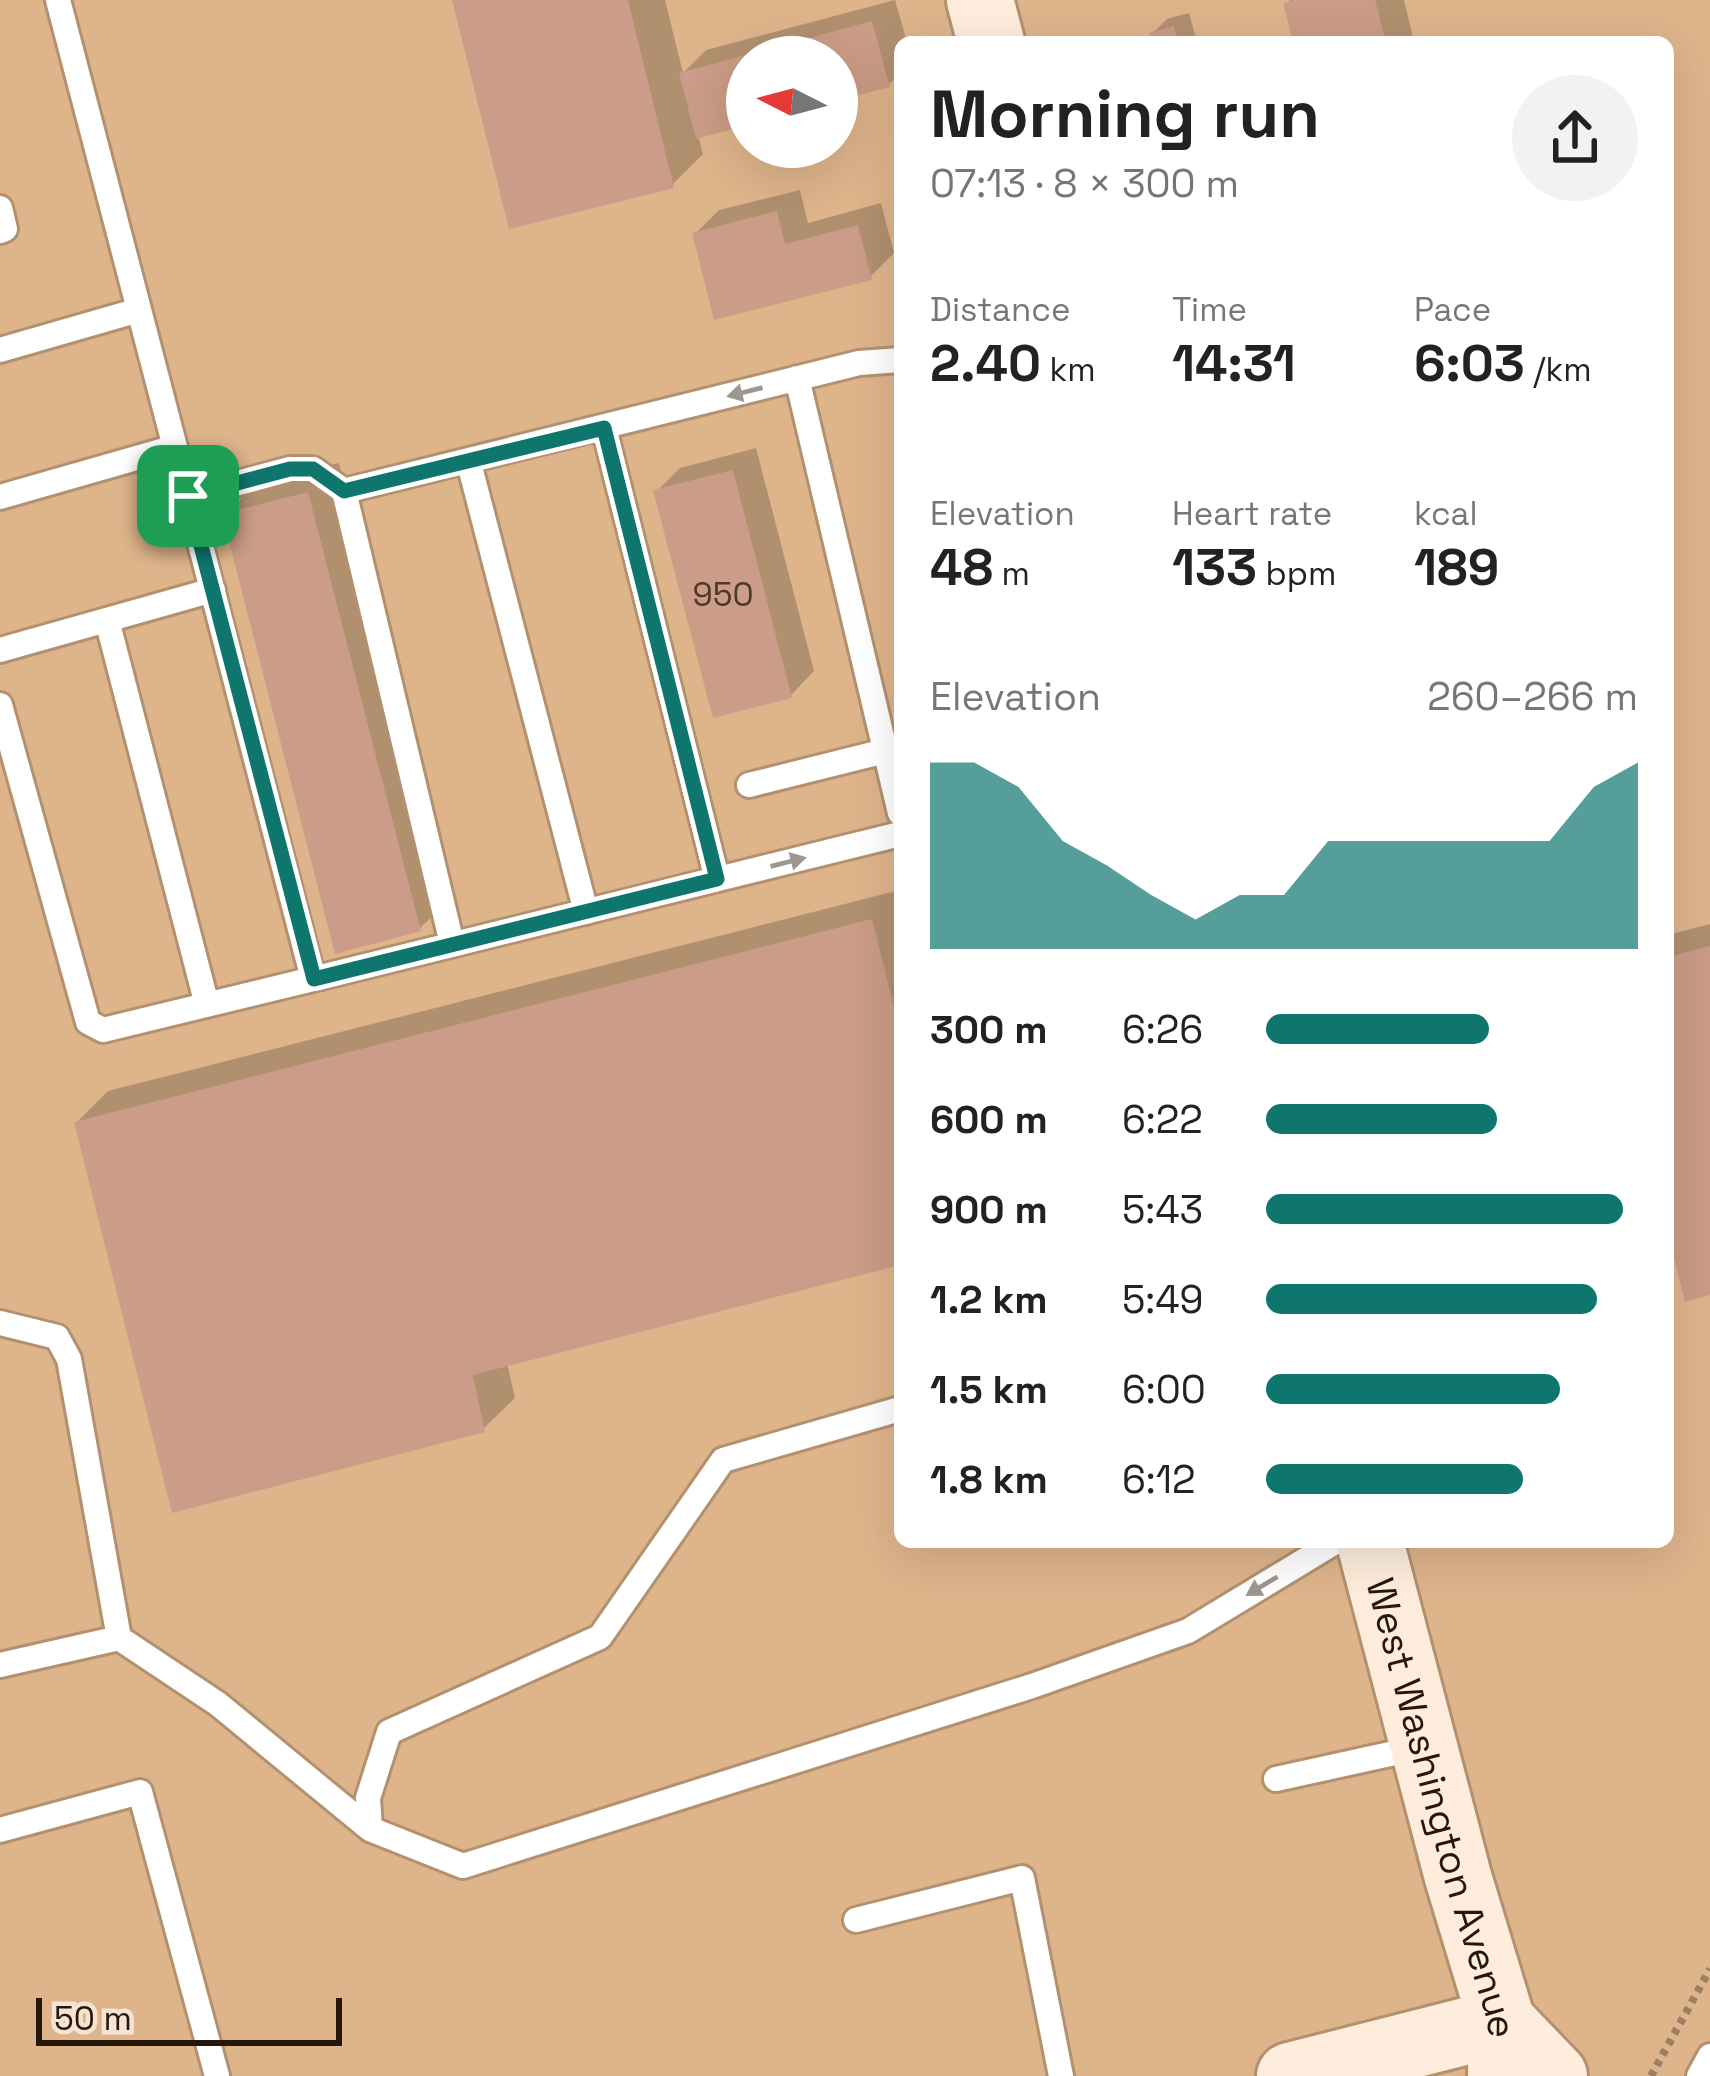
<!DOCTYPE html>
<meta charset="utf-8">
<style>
body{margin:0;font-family:"Space Grotesk",sans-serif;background:#f2f2f2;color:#222;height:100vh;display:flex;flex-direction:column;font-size:45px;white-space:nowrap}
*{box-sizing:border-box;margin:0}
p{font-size:39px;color:#767676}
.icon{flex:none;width:66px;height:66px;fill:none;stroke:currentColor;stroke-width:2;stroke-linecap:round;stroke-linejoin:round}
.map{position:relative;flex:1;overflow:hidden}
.side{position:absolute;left:894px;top:36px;width:780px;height:1512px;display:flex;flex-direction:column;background:#fff;border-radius:18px;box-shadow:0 12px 48px #0002}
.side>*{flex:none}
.needle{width:78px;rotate:276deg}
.buttons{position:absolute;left:726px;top:36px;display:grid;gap:24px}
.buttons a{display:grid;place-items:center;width:132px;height:132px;border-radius:50%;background:#fff;box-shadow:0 12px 48px #0002;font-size:60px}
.scale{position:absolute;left:36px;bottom:30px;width:306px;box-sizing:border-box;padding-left:12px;border:6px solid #25180a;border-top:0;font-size:33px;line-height:42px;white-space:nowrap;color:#25180a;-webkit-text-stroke:9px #f6e3d1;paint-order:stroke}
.pin{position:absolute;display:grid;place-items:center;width:102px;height:102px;color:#fff;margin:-51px;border-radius:24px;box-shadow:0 6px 18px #0006}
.round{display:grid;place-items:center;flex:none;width:126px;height:126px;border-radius:63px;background:#f2f2f2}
.overview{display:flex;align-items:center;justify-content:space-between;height:204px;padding:0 36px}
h1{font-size:66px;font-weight:800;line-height:90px}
.figures{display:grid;grid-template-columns:repeat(3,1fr);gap:18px;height:204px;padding:12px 36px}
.figures div{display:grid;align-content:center}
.figures b{font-size:51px;font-weight:800}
.figures small{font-size:33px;font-weight:400}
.figures p{font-size:33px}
.chart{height:336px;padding:24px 36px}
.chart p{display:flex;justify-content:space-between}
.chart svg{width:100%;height:216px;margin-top:12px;fill:#0f766e;opacity:.7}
ul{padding:0 36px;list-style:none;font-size:39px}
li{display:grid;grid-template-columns:192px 144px 1fr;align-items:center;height:90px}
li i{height:30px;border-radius:15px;background:#0f766e}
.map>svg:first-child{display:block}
.built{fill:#deb48b;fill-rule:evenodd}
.shadow{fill:#0003}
.building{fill:#cb9c87}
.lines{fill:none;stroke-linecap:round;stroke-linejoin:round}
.lane-casing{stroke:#b3916e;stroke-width:30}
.secondary-casing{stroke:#b3916e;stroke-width:72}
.path{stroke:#9b7f64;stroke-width:8;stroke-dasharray:6 6;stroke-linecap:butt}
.lane{stroke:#fff;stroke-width:24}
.secondary{stroke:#feeddc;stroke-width:66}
.oneway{fill:#9d9791}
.route-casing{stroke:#fff;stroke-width:24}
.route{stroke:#0f766e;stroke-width:15}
.labels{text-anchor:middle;stroke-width:12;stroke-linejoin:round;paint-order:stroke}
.number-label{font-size:33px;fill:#4e3929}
.street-label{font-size:39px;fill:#25180a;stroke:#f6e3d1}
</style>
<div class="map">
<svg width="1710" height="2076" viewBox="0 0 1710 2076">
<rect width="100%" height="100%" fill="#e4bf9b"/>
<path class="built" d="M0,0H1710V2076H0ZM900,42H1668V1542H900ZM747,57H837V147H747Z"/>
<path class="shadow" d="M455,0H665L683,73L706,50L895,0L907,42H900V73L888,85L837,98V57H747V122L698,135L703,154L672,185Z
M1290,0H1404L1414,42H1296L1287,4Z
M1189,13L1197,42H1154L1152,34L1167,19Z
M800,190L808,223L881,203L894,253L870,277L695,234L719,210Z
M756,448L814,671L791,695L657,491L680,468Z
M339,463L451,898L420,928L225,515L256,484Z
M900,890V1262L507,1363L515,1398L483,1429L77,1122L108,1091Z
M1710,924V1292L1668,1222V935Z"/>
<path class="building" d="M452,0H628L674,188L509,229Z
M1294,0H1375L1386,42H1293L1283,3Z
M872,21L890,87L837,101V57H747V125L696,139L679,73Z
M1174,26L1178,42H1151L1149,33Z
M777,211L785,244L858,225L872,280L714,320L692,233Z
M733,470L792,698L713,718L653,490Z
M308,492L421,931L335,954L222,514Z
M872,919L900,1032V1265L473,1375L485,1432L172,1513L74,1122Z
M1710,946V1295L1685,1302L1668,1234V957Z"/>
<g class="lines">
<defs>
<path id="lane" d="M58,0L188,497
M0,208L5,229L0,231
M0,350L139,310
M900,360L859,363L344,491L313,469H290L188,497L313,979L900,834
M797,378L900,813
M604,428L717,879
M469,463L586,912
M344,491L452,944
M0,497L175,447
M107,620L207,1005
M0,650L213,590
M0,705L88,1022L103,1030L313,979
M749,785L885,751
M0,1323L57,1337L69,1359L119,1638
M900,1409L723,1460L600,1637L389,1732L368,1798L370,1829L463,1866L1032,1686L1188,1631L1335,1542
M0,1665L119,1638L218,1704L370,1829
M1276,1779L1422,1747
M0,1830L140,1792L217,2076
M856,1920L1022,1878L1061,2076
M1699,2076L1710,2056"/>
<g id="secondary">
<path d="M980,0L991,42"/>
<path id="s1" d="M1370,1542L1458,1877L1502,2022L1501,2076"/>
<path d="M1502,2022L1554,2076"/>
<path d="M1290,2076L1502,2022"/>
</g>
</defs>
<use href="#lane" class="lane-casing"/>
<use href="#secondary" class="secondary-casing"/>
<path class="path" d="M1651,2076L1710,1969"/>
<use href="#lane" class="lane"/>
<use href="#secondary" class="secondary"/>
</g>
<defs><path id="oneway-solid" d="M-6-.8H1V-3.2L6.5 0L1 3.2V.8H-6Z" transform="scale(3)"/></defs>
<g class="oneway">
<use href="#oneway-solid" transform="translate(745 392) rotate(166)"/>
<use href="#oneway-solid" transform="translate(788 862) rotate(-14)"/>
<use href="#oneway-solid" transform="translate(1262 1586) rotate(149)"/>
</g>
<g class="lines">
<defs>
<path id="route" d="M604,428L717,879L314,979L188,496L290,469H313L344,491Z"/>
</defs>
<use href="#route" class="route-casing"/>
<use href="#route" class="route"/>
</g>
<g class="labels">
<g class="number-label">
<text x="723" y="606">950</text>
</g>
<g class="street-label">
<text dy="14" stroke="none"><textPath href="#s1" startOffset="276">West Washington Avenue</textPath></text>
</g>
</g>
</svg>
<div class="buttons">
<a><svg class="needle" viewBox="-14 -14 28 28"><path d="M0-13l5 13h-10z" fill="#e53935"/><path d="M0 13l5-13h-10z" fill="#767676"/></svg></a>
</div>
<div class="scale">50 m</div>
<div class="pin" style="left:188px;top:496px;background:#1e9e55"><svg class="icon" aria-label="arrive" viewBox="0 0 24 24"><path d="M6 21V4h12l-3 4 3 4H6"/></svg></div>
<section class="side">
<div class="overview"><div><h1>Morning run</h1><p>07:13 · 8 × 300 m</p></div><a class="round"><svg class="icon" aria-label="share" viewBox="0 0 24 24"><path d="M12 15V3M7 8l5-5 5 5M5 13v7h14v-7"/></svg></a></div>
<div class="figures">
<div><p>Distance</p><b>2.40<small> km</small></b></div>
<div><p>Time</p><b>14:31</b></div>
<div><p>Pace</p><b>6:03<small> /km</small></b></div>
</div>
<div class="figures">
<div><p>Elevation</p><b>48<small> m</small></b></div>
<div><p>Heart rate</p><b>133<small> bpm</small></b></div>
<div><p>kcal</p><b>189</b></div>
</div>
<div class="chart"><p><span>Elevation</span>260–266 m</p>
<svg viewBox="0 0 160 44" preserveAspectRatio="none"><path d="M0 44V6L10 6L20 11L30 22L40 27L50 33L60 38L70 33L80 33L90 22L100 22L110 22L120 22L130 22L140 22L150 11L160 6V44z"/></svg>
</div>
<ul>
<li><b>300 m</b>6:26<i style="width:60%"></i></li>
<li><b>600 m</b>6:22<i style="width:62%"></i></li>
<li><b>900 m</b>5:43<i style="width:96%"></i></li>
<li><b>1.2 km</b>5:49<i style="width:89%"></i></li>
<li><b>1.5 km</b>6:00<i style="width:79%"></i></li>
<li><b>1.8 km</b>6:12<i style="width:69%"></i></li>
</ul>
</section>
</div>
